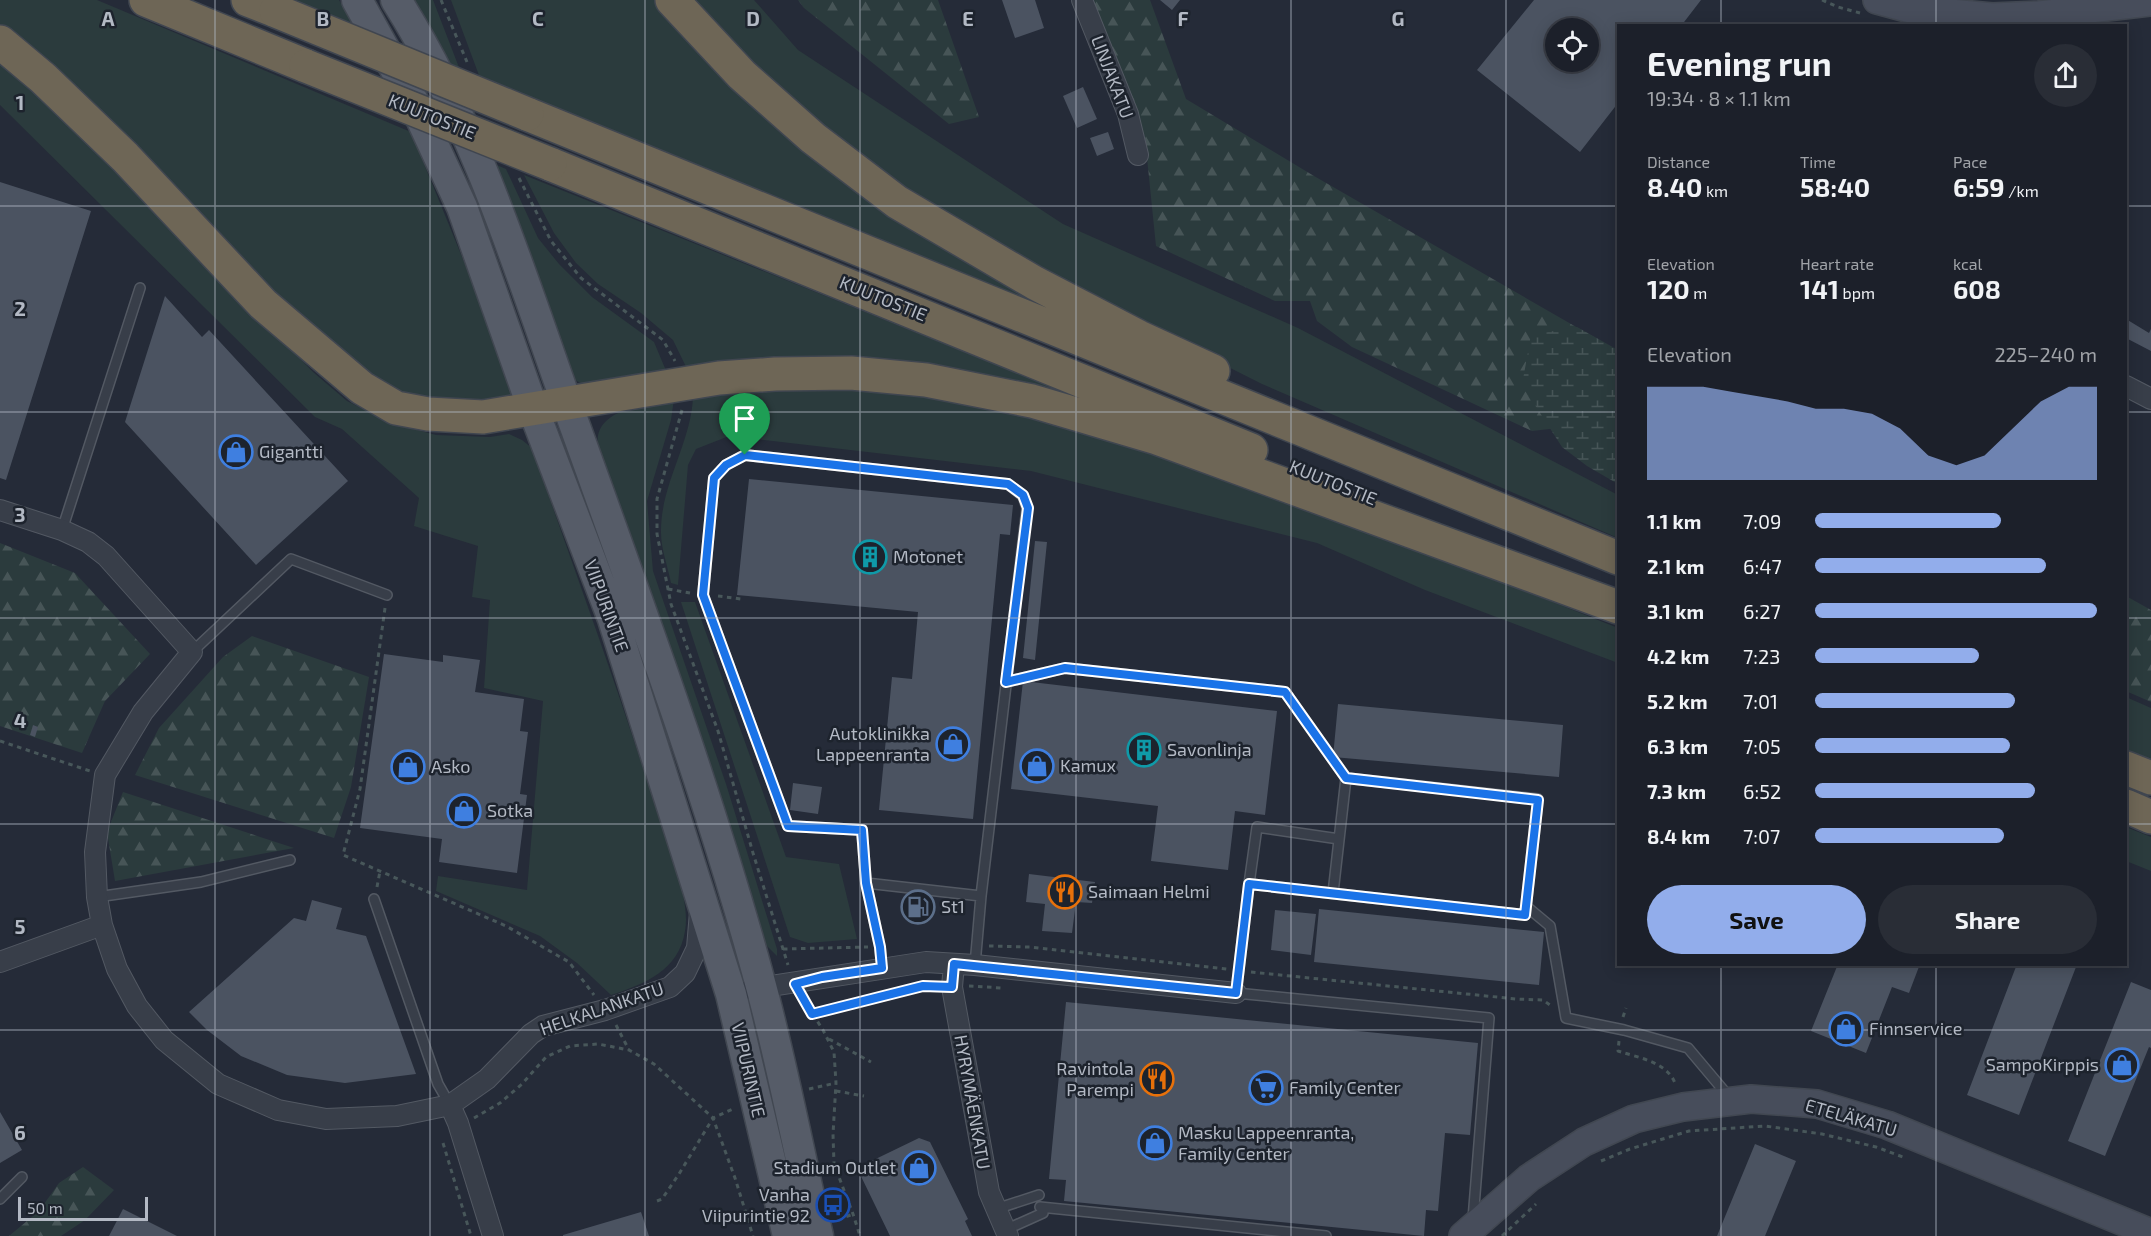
<!DOCTYPE html>
<meta charset="utf-8">
<style>
body{margin:0;font-family:"Exo 2",sans-serif;background:#292d36;color:#f1f3f6;height:100vh;display:flex;flex-direction:column;font-size:22px;white-space:nowrap}
*{box-sizing:border-box;margin:0}
p{font-size:20px;color:#a0a3a8}
.icon{flex:none;width:33px;height:33px;fill:none;stroke:currentColor;stroke-width:2;stroke-linecap:round;stroke-linejoin:round}
.map{position:relative;flex:1;overflow:hidden}
.side{position:absolute;left:1617px;top:24px;width:510px;height:942px;display:flex;flex-direction:column;background:#1c202a;border-radius:0px;box-shadow:0 3px 15px #0003,0 0 0 2px #3a3e47}
.side>*{flex:none}
.controls{position:absolute;left:1545px;top:18px;display:grid;gap:12px}
.controls a{display:grid;place-items:center;width:54px;height:54px;border-radius:50%;background:#1c202a;box-shadow:0 3px 15px #0003,0 0 0 2px #3a3e47;font-size:30px}
.scale{position:absolute;left:18px;bottom:15px;width:130px;box-sizing:border-box;padding-left:6px;border:3px solid #b3b9c4;border-top:0;font-size:16px;line-height:21px;white-space:nowrap;color:#b3b9c4;-webkit-text-stroke:4px #1d232d;paint-order:stroke}
.pin{position:absolute;display:grid;place-items:center;width:51px;height:51px;color:#fff;margin:-62px -26px;border-radius:50% 50% 50% 0;rotate:-45deg;box-shadow:0 0 6px #0007}
.pin .icon{rotate:45deg}
.round{display:grid;place-items:center;flex:none;width:63px;height:63px;border-radius:32px;background:#292d36}
.overview{display:flex;align-items:center;justify-content:space-between;height:102px;padding:0 30px}
h1{font-size:33px;font-weight:700;line-height:45px}
.stats{display:grid;grid-template-columns:repeat(3,1fr);gap:9px;height:102px;padding:6px 30px}
.stats div{display:grid;align-content:center}
.stats b{font-size:26px;font-weight:700}
.stats small{font-size:16px;font-weight:400}
.stats p{font-size:16px}
.chart{height:168px;padding:12px 30px}
.chart p{display:flex;justify-content:space-between}
.chart svg{width:100%;height:108px;margin-top:6px;fill:#92adeb;opacity:.7}
.cta{display:flex;gap:12px;margin-top:auto;padding:12px 30px}
.cta a{flex:1;height:69px;border-radius:36px;background:#92adeb;color:#111;font-size:24px;font-weight:700;line-height:69px;text-align:center}
.cta a+a{background:#292d36;color:#f1f3f6}
ul{padding:0 30px;list-style:none;font-size:20px}
li{display:grid;grid-template-columns:96px 72px 1fr;align-items:center;height:45px}
li i{height:15px;border-radius:8px;background:#92adeb}
.map>svg:first-child{display:block}
.grass{fill:#2b3b3d}
.forest{fill:url(#forest-firs)}
.wetland{fill:url(#wetland-marsh)}
.building{fill:#4b5361;fill-rule:evenodd}
.lines{fill:none;stroke-linecap:round;stroke-linejoin:round}
.lane-casing{stroke:#535963;stroke-width:12}
.street-casing{stroke:#535963;stroke-width:22}
.secondary-casing{stroke:#414751;stroke-width:30}
.primary-casing{stroke:#414751;stroke-width:33}
.highway-casing{stroke:#404650;stroke-width:36}
.path{stroke:#48575a;stroke-width:3;stroke-dasharray:4.5 4.5;stroke-linecap:butt}
.lane{stroke:#383e49;stroke-width:9}
.street{stroke:#383e49;stroke-width:20}
.secondary{stroke:#474d5b;stroke-width:27}
.primary{stroke:#565c68;stroke-width:30}
.highway{stroke:#6e6656;stroke-width:33}
.highway-bridge-casing{stroke:#404650;stroke-width:36;stroke-linecap:butt}
.highway-bridge{stroke:#6e6656;stroke-width:33}
.route-casing{stroke:#fff;stroke-width:12}
.route{stroke:#1a73e8;stroke-width:8}
.grid{fill:none;stroke:#b3b9c4;stroke-width:1.5;stroke-opacity:0.55}
.labels{text-anchor:middle;stroke-width:5;stroke-linejoin:round;paint-order:stroke}
.street-label{font-size:18px;fill:#b3b9c4;stroke:#1d232d}
.poi-label{font-size:18px;fill:#b3b9c4;stroke:#1d232d;text-anchor:start}
.grid-label{font-size:20px;text-anchor:middle;font-weight:bold;fill:#b3b9c4;stroke:#1d232d;stroke-width:5;stroke-linejoin:round;paint-order:stroke}
</style>
<div class="map">
<svg width="2151" height="1236" viewBox="0 0 2151 1236">
<defs>
<pattern id="forest-firs" width="22" height="20" patternUnits="userSpaceOnUse" patternTransform="scale(1.5)"><rect width="22" height="20" fill="#2b3b3d"/><path d="M5 1l3.5 6h-7zM16 11l3.5 6h-7z" fill="#475557"/></pattern>
<pattern id="wetland-marsh" width="20" height="14" patternUnits="userSpaceOnUse" patternTransform="scale(1.5)"><rect width="20" height="14" fill="#2b3b3d"/><path d="M1 5h8M5 5V1M11 12h8M15 12V8" fill="none" stroke="#475557"/></pattern>
</defs>
<rect width="100%" height="100%" fill="#252b38"/>
<path class="grass" d="M0,0H97L411,132L514,384L508,400L493,403L429,399L396,391L362,373L280,304L0,31Z
M284,0H339L359,32Z
M411,0H433L460,70L448,66Z
M451,0H656L682,32L1104,333L480,78Z
M690,0H754L798,50L1063,224L1298,328L1618,495V538L1262,384L1089,297L887,179L811,123Z
M0,59L69,121L313,372L347,401L391,423L436,435L490,437L509,434L522,440L532,448C575,572 621,696 660,821C669,852 691,899 685,931C679,970 645,984 611,995L577,963L540,936L436,891L438,876L527,890L543,701L484,688L490,600L472,597L478,546L414,526L419,498L342,429L315,417L0,105Z
M492,163L506,169L538,238L559,264L592,297L654,342L667,373C643,378 592,396 573,378Z
M524,175L1114,412L1046,395L689,373L673,340L641,313L598,284L576,263L554,233Z
M895,389L1080,428L1443,558L1618,628V663L1425,590L1317,543L1031,471L729,436L696,449L688,465L678,585L671,583C668,567 661,549 661,533C660,485 691,444 693,397L742,391Z
M674,399L671,420L647,501L653,571L726,784L777,949V956L767,946L755,920L609,484C606,471 599,457 598,444C594,409 649,403 674,399Z
M681,602H695L786,857L839,864L857,939L808,943L790,937Z
M2126,697L2151,708V762L2126,751Z
M2126,827L2151,837V871L2126,861Z"/>
<path class="forest" d="M798,0H938L979,117L949,124L804,8Z
M1092,0H1150L1186,99L1314,176L1618,351L1583,425L1532,431L1352,347L1317,321L1310,301H1275L1156,246L1145,138Z
M0,543L75,573L150,654L105,701L82,753L0,726Z
M2126,596L2151,610V702L2126,691Z
M252,636L369,677L351,787L334,838L135,775L159,728L223,657Z
M123,792L294,848L115,881L107,832Z
M83,1167L114,1190L85,1220L61,1236H9L39,1211L59,1183Z"/>
<path class="wetland" d="M1577,327L1618,350V484L1587,466L1562,447L1522,385L1531,335Z"/>
<path class="building" d="M1002,0H1035L1044,28L1015,38Z
M1160,0H1180L1172,10Z
M1534,0H1701L1681,26H1618V103L1580,152L1477,70ZM1556,28H1588V62H1556Z
M1083,87L1097,119L1077,128L1063,96Z
M1108,132L1114,149L1097,156L1090,138Z
M0,182L91,211L6,480L0,478Z
M165,296L202,337L209,330L348,481L256,565L125,422Z
M2126,319L2149,333L2151,329V351L2126,338Z
M749,479L1013,505L1010,535L1000,534L973,819L879,810L892,677L912,679L918,612L737,595Z
M1035,541L1047,542L1035,660L1023,658Z
M384,654L443,662V655L480,660L475,692L524,699L520,731L528,732L520,794L527,795L517,873L439,862L442,839L360,828Z
M1023,681L1277,711L1265,815L1235,811L1228,870L1151,861L1158,806L1011,789Z
M1338,704L1563,725L1559,777L1333,757Z
M33,725L38,727L35,737L30,735Z
M793,783L822,787L818,814L790,810Z
M1029,874L1095,882L1092,903L1076,902L1072,933L1042,931L1045,904L1026,902Z
M912,896L928,898L926,914L910,912Z
M312,900L342,908L336,929L366,936L416,1074L345,1083L287,1075L241,1056L207,1030L189,1012L294,918L306,921Z
M1319,909L1544,932L1539,985L1314,962Z
M1275,910L1316,914L1311,955L1271,950Z
M1838,964H1920L1909,993L1892,987L1866,1053L1811,1031Z
M2017,964H2069L2076,967L2019,1115L1967,1095Z
M2131,982L2151,990V1048L2149,1047L2105,1156L2068,1141Z
M1066,1002L1478,1043L1470,1135L1445,1133L1438,1211L1426,1210L1424,1236L1064,1201L1066,1180L1049,1179Z
M0,1112L22,1150L0,1163Z
M919,1138L930,1142L968,1219L965,1221L972,1236H890L857,1168Z
M1755,1144L1796,1161L1765,1236H1717Z
M123,1209L177,1236H109Z
M641,1212L649,1236H563V1235Z"/>
<g class="lines">
<defs>
<path id="lane" d="M62,530L140,288
M192,652L291,559L387,595
M1006,682L1065,668L1285,692L1346,778L1538,799L1525,915L1249,884L1236,993L1489,1018L1473,1219
M866,883L862,830L788,826L703,595L714,478L726,465L745,455L1008,484L1023,496L1027,508L981,896L975,965
M1249,884L1257,827L1339,839
M1333,893L1346,778
M97,897L201,882L290,860
M374,899L438,1084L450,1105
M1526,906L1550,926L1566,1018L1624,1030L1688,1048L1730,1098
M882,968L880,947L866,883L981,896
M0,1199L22,1177
M1040,1207L1326,1236
M996,1209L1039,1195
M1005,1230L1043,1213"/>
<path id="street" d="M1082,0L1128,114L1138,155
M2126,386L2151,399
M0,510L62,530L88,542L106,556L192,652L143,712L105,775L95,852L97,897L102,925L117,969L137,1006L164,1040L218,1084L278,1110L326,1119L397,1116L450,1105L487,1079L531,1034L543,1026L605,1010L670,987L685,973L697,948L700,912
M0,962L102,925
M954,964L952,987L989,1192L1008,1236
M751,989L926,962L975,965L1236,993
M450,1105L458,1123L493,1236"/>
<path id="secondary" d="M1877,0L1910,9L1992,17L2039,15L2151,2
M1463,1236L1529,1178L1584,1142L1634,1119L1683,1107L1751,1099L1817,1104L1887,1125L2151,1233"/>
<path id="primary" d="M357,0L413,101L462,207L533,409L613,619L731,994L788,1236
M396,0C477,128 521,276 572,418C639,605 709,793 761,986C783,1068 799,1153 818,1236"/>
<path id="highway" d="M146,0L306,66
M248,0L276,11
M672,0L742,75L813,138L897,202L1035,283L1139,337L1213,371
M0,42L43,78L125,157L263,304L362,388L396,408L428,414L483,417L719,378L775,374L851,373L926,380L1032,401L1157,438L1618,607
M527,114L1618,558
M550,164L1251,450
M2126,768L2151,778
M2126,806L2151,817"/>
</defs>
<use href="#lane" class="lane-casing"/>
<use href="#street" class="street-casing"/>
<use href="#secondary" class="secondary-casing"/>
<use href="#primary" class="primary-casing"/>
<use href="#highway" class="highway-casing"/>
<path class="path" d="M441,0L467,62
M1822,0L1838,7L1860,13
M519,178L551,241L581,278L663,340L675,361
M682,410L657,499V534L671,604L718,731L753,853L788,965
M668,589L690,593
M718,596L741,599
M385,608L360,789L343,855L506,926L569,962L594,995
M0,741L90,771
M377,887L380,871
M989,946L1030,947L1227,969
M783,949L868,947
M1251,972L1516,999L1543,1000L1550,1005
M969,986L1002,988
M803,999L823,1030L834,1052L836,1083L833,1134L834,1164L853,1214L860,1236
M812,1014L923,986H936
M1623,1017L1626,1008
M616,1025L629,1050
M829,1039L871,1062
M1619,1041L1618,1051C1639,1058 1669,1062 1676,1086
M809,1089L836,1083
M836,1091L864,1096
M474,1118L500,1103L522,1084L546,1057L570,1046L598,1044L629,1050L654,1064L713,1118L735,1178L753,1236
M443,1143L471,1236
M1601,1161L1630,1149L1689,1131L1765,1126L1822,1134L1876,1147L1903,1157
M657,1201L662,1199L679,1174L713,1118L735,1108
M838,1220L853,1214
M1502,1236L1536,1204"/>
<use href="#lane" class="lane"/>
<use href="#street" class="street"/>
<use href="#secondary" class="secondary"/>
<use href="#primary" class="primary"/>
<use href="#highway" class="highway"/>
<defs>
<path id="highway-bridge" d="M276,11L527,114
M306,66L550,164"/>
</defs>
<use href="#highway-bridge" class="highway-bridge-casing"/>
<use href="#highway-bridge" class="highway-bridge"/>
</g>
<g class="lines">
<defs>
<path id="route" d="M745,455L1008,484L1023,495L1028,508L1006,682L1065,668L1285,692L1346,778L1538,800L1525,915L1249,884L1236,993L954,964L952,987L923,986L812,1014L795,984L822,977L882,968L880,947L866,883L862,830L788,826L703,595L714,478L726,465Z"/>
</defs>
<use href="#route" class="route-casing"/>
<use href="#route" class="route"/>
</g>
<path class="grid" d="M215,0V1236M430,0V1236M645,0V1236M860,0V1236M1076,0V1236M1291,0V1236M1506,0V1236M1721,0V26M1936,0V26M0,206H1618M2126,206H2151M0,412H1618M2126,412H2151M0,618H1618M2126,618H2151M0,824H1618M2126,824H2151M1721,964V1236M1936,964V1236M0,1030H2151"/>
<defs>
<symbol id="shop-ring" viewBox="-11 -11 22 22"><circle r="9.5" fill="#1d232d" stroke="#3f7fe0" stroke-width="1.5"/><path d="M-5-2.5h2.3a2.7 3.5 0 0 1 5.4 0H5L5.5 6h-11ZM-1.5-2.5h3a1.5 2.3 0 0 0-3 0Z" fill="#3f7fe0"/></symbol>
<symbol id="building-ring" viewBox="-11 -11 22 22"><circle r="9.5" fill="#1d232d" stroke="#0f9aa8" stroke-width="1.5"/><path d="M-4-6H4V6H1V3H-1V6H-4ZM-2.5-4.3h1.7v1.8h-1.7ZM.8-4.3h1.7v1.8H.8ZM-2.5-1h1.7V.8h-1.7ZM.8-1h1.7V.8H.8Z" fill="#0f9aa8"/></symbol>
<symbol id="restaurant-ring" viewBox="-11 -11 22 22"><circle r="9.5" fill="#1d232d" stroke="#e8710a" stroke-width="1.5"/><path d="M-5-6h1v4h1v-4h1v4h1v-4h1v5L-1.5 .5V6h-2V.5L-5-1ZM5-6V6H3V1.5H1.5Q1.5-4 5-6Z" fill="#e8710a"/></symbol>
<symbol id="fuel-ring" viewBox="-11 -11 22 22"><circle r="9.5" fill="#1d232d" stroke="#5c6f8a" stroke-width="1.5"/><path d="M-5.5-6h7V0h2V4h1.3V-2.5L3-4.5l.8-.8L6-3V5H2.5V1h-1V6h-7ZM-4.2-4.7v3.2H.2V-4.7Z" fill="#5c6f8a"/></symbol>
<symbol id="supermarket-ring" viewBox="-11 -11 22 22"><circle r="9.5" fill="#1d232d" stroke="#3f7fe0" stroke-width="1.5"/><path d="M-6-5.5h2.5l.6 2H6L4.5 2H-2.5L-4.4-4H-6ZM-1.5 3.2a1.3 1.3 0 1 0 .1 0ZM3 3.2a1.3 1.3 0 1 0 .1 0Z" fill="#3f7fe0"/></symbol>
<symbol id="bus-ring" viewBox="-11 -11 22 22"><circle r="9.5" fill="#1d232d" stroke="#1a4fb4" stroke-width="1.5"/><path d="M-5-6H5V4H4V6H2V4H-2V6H-4V4H-5ZM-3.5-4V0h7V-4ZM-3.5 1.2v1.5H-2V1.2ZM2 1.2v1.5H3.5V1.2Z" fill="#1a4fb4"/></symbol>
</defs>
<g fill-rule="evenodd">
<use href="#shop-ring" x="217" y="433" width="38" height="38"/>
<use href="#building-ring" x="851" y="538" width="38" height="38"/>
<use href="#shop-ring" x="934" y="725" width="38" height="38"/>
<use href="#building-ring" x="1125" y="731" width="38" height="38"/>
<use href="#shop-ring" x="1018" y="747" width="38" height="38"/>
<use href="#shop-ring" x="389" y="748" width="38" height="38"/>
<use href="#shop-ring" x="445" y="792" width="38" height="38"/>
<use href="#restaurant-ring" x="1046" y="873" width="38" height="38"/>
<use href="#fuel-ring" x="899" y="888" width="38" height="38"/>
<use href="#shop-ring" x="1827" y="1010" width="38" height="38"/>
<use href="#shop-ring" x="2103" y="1046" width="38" height="38"/>
<use href="#restaurant-ring" x="1138" y="1060" width="38" height="38"/>
<use href="#supermarket-ring" x="1247" y="1069" width="38" height="38"/>
<use href="#shop-ring" x="1136" y="1124" width="38" height="38"/>
<use href="#shop-ring" x="900" y="1149" width="38" height="38"/>
<use href="#bus-ring" x="814" y="1186" width="38" height="38"/>
</g>
<g class="labels">
<g class="street-label">
<text transform="translate(1112 77) rotate(69)" y="6">LINJAKATU</text>
<text transform="translate(432 117) rotate(22)" y="6">KUUTOSTIE</text>
<text transform="translate(883 299) rotate(22)" y="6">KUUTOSTIE</text>
<text transform="translate(1333 483) rotate(22)" y="6">KUUTOSTIE</text>
<text transform="translate(606 606) rotate(70)" y="6">VIIPURINTIE</text>
<text transform="translate(602 1009) rotate(-19)" y="6">HELKALANKATU</text>
<text transform="translate(748 1070) rotate(77)" y="6">VIIPURINTIE</text>
<text transform="translate(972 1102) rotate(80)" y="6">HYRYMÄENKATU</text>
<text transform="translate(1851 1118) rotate(16)" y="6">ETELÄKATU</text>
</g>
<g class="poi-label">
<text x="259" y="458">Gigantti</text>
<text x="893" y="563">Motonet</text>
<text x="930" y="740" text-anchor="end">Autoklinikka<tspan x="930" dy="21">Lappeenranta</tspan></text>
<text x="1167" y="756">Savonlinja</text>
<text x="1060" y="772">Kamux</text>
<text x="431" y="773">Asko</text>
<text x="487" y="817">Sotka</text>
<text x="1088" y="898">Saimaan Helmi</text>
<text x="941" y="913">St1</text>
<text x="1869" y="1035">Finnservice</text>
<text x="2099" y="1071" text-anchor="end">SampoKirppis</text>
<text x="1134" y="1075" text-anchor="end">Ravintola<tspan x="1134" dy="21">Parempi</tspan></text>
<text x="1289" y="1094">Family Center</text>
<text x="1178" y="1139">Masku Lappeenranta,<tspan x="1178" dy="21">Family Center</tspan></text>
<text x="896" y="1174" text-anchor="end">Stadium Outlet</text>
<text x="810" y="1201" text-anchor="end">Vanha<tspan x="810" dy="21">Viipurintie 92</tspan></text>
</g>
</g>
<g class="grid-label">
<text x="108" y="26">A</text>
<text x="323" y="26">B</text>
<text x="538" y="26">C</text>
<text x="753" y="26">D</text>
<text x="968" y="26">E</text>
<text x="1183" y="26">F</text>
<text x="1398" y="26">G</text>
<text x="20" y="110">1</text>
<text x="20" y="316">2</text>
<text x="20" y="522">3</text>
<text x="20" y="728">4</text>
<text x="20" y="934">5</text>
<text x="20" y="1140">6</text>
</g>
</svg>
<div class="controls">
<a><svg class="icon" aria-label="locate" viewBox="0 0 24 24"><circle cx="12" cy="12" r="6"/><path d="M12 2v4M12 18v4M2 12h4M18 12h4"/></svg></a>
</div>
<div class="scale">50 m</div>
<div class="pin" style="left:745px;top:455px;background:#1e9e55"><svg class="icon" aria-label="arrive" viewBox="0 0 24 24"><path d="M6 21V4h12l-3 4 3 4H6"/></svg></div>
<section class="side">
<div class="overview"><div><h1>Evening run</h1><p>19:34 · 8 × 1.1 km</p></div><a class="round"><svg class="icon" aria-label="share" viewBox="0 0 24 24"><path d="M12 15V3M7 8l5-5 5 5M5 13v7h14v-7"/></svg></a></div>
<div class="stats">
<div><p>Distance</p><b>8.40<small> km</small></b></div>
<div><p>Time</p><b>58:40</b></div>
<div><p>Pace</p><b>6:59<small> /km</small></b></div>
</div>
<div class="stats">
<div><p>Elevation</p><b>120<small> m</small></b></div>
<div><p>Heart rate</p><b>141<small> bpm</small></b></div>
<div><p>kcal</p><b>608</b></div>
</div>
<div class="chart"><p><span>Elevation</span>225–240 m</p>
<svg viewBox="0 0 160 44" preserveAspectRatio="none"><path d="M0 44V6L10 6L20 6L30 8L40 10L50 12L60 15L70 15L80 17L90 23L100 34L110 38L120 34L130 23L140 12L150 6L160 6V44z"/></svg>
</div>
<ul>
<li><b>1.1 km</b>7:09<i style="width:66%"></i></li>
<li><b>2.1 km</b>6:47<i style="width:82%"></i></li>
<li><b>3.1 km</b>6:27<i style="width:100%"></i></li>
<li><b>4.2 km</b>7:23<i style="width:58%"></i></li>
<li><b>5.2 km</b>7:01<i style="width:71%"></i></li>
<li><b>6.3 km</b>7:05<i style="width:69%"></i></li>
<li><b>7.3 km</b>6:52<i style="width:78%"></i></li>
<li><b>8.4 km</b>7:07<i style="width:67%"></i></li>
</ul>
<div class="cta"><a>Save</a><a>Share</a></div>
</section>
</div>
